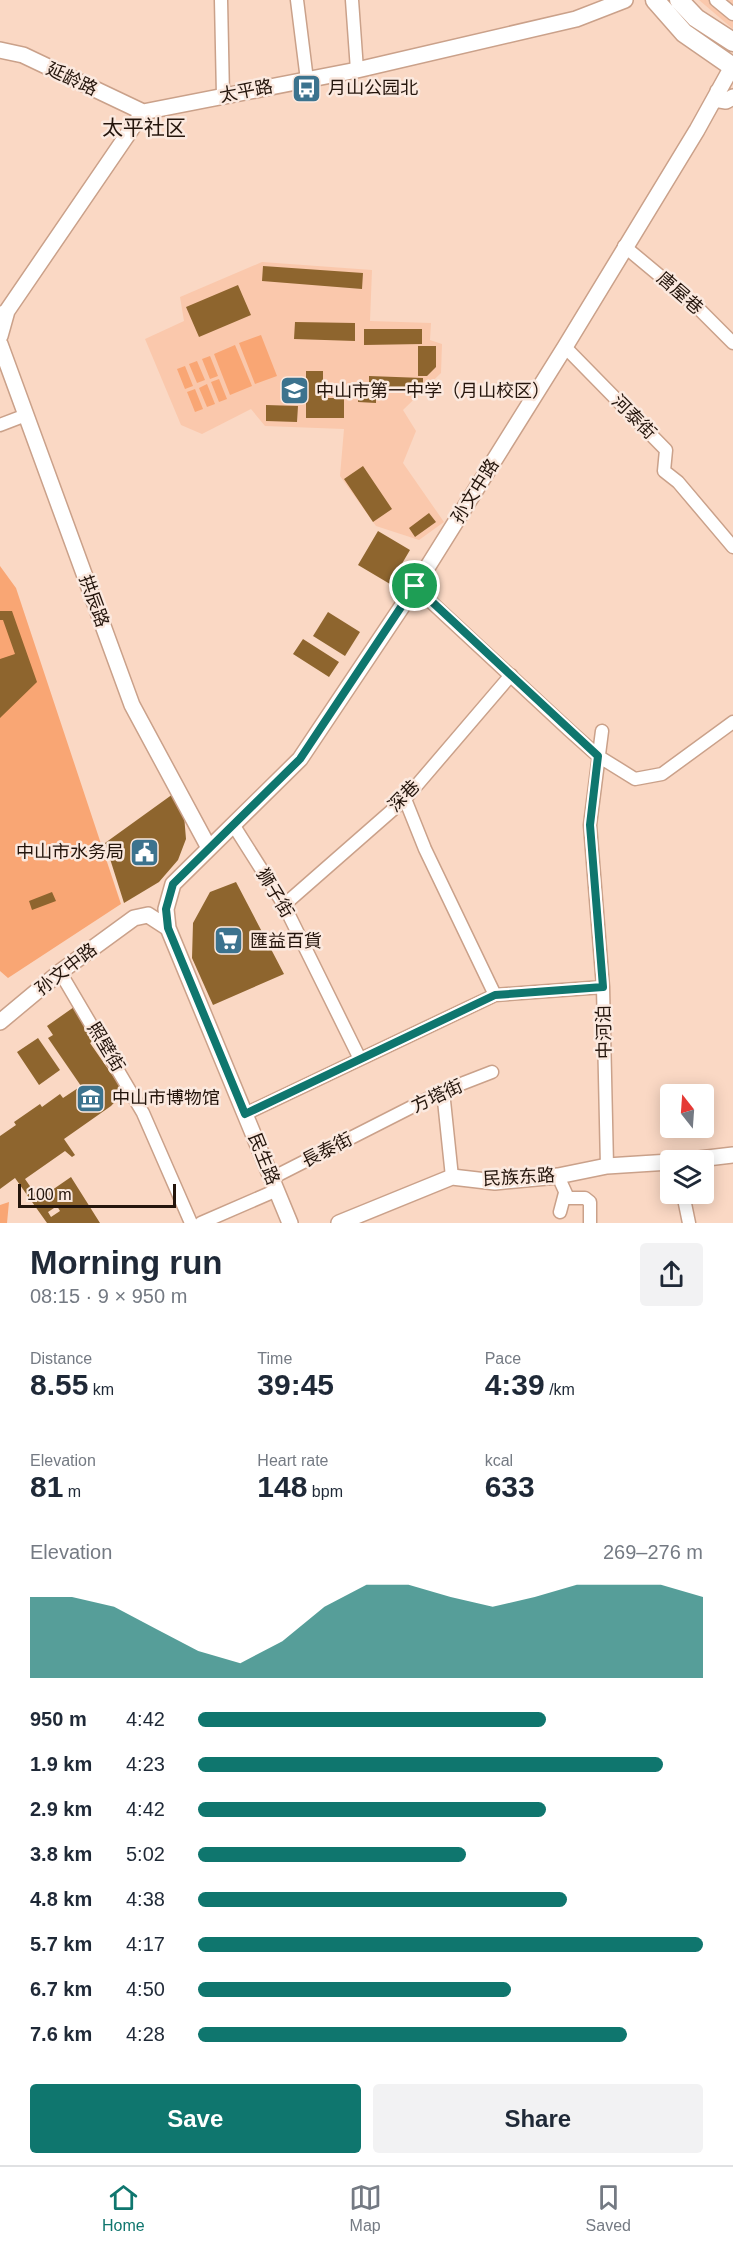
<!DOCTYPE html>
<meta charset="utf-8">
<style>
body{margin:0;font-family:Arial,"Noto Sans SC",sans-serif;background:#f2f2f3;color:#1f2937;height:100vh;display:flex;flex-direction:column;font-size:22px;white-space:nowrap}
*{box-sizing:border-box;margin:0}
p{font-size:20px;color:#747a83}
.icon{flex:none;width:33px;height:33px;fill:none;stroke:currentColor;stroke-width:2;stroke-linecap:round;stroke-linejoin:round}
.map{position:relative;height:1223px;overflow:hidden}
.drawer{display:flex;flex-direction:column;background:#fff;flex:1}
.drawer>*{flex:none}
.needle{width:39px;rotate:343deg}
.controls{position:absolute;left:660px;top:1084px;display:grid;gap:12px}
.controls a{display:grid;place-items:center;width:54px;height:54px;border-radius:6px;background:#fff;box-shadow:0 3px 15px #0003;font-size:30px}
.scale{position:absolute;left:18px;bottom:15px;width:158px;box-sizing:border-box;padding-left:6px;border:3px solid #24150c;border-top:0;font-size:16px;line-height:21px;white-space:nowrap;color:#24150c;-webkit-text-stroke:4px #fbe9df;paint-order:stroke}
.pin{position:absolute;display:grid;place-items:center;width:51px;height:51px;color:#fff;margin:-26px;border:3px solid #fff;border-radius:50%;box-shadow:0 2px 6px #0007}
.round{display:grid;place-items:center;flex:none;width:63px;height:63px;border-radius:6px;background:#f2f2f3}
.headline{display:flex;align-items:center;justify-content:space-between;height:102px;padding:0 30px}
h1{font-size:33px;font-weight:600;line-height:45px}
.figures{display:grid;grid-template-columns:repeat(3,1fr);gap:9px;height:102px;padding:6px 30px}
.figures div{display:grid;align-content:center}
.figures b{font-size:30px;font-weight:600}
.figures small{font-size:16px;font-weight:400}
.figures p{font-size:16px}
.chart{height:168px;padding:12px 30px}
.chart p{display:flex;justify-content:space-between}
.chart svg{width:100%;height:108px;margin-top:6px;fill:#0f766e;opacity:.7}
.action{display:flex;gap:12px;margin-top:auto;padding:12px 30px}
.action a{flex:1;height:69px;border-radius:6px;background:#0f766e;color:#fff;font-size:24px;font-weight:600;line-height:69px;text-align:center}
.action a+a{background:#f2f2f3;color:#1f2937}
ul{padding:0 30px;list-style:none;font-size:20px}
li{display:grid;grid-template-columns:96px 72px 1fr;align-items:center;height:45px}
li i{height:15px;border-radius:8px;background:#0f766e}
.menu{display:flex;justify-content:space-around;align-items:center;height:84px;border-top:2px solid #e0e1e3;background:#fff;font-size:16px;color:#747a83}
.menu a{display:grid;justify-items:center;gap:3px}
.menu .current{color:#0f766e}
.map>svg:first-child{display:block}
.built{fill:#fac8ac}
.green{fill:#f9a674}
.building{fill:#8e652e;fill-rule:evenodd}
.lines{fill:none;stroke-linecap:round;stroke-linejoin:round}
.minor-casing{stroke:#caa18a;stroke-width:15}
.tertiary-casing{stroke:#caa18a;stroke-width:18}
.primary-casing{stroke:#caa18a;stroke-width:21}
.minor{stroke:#fff;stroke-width:12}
.tertiary{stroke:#fff;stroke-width:15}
.primary{stroke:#fff;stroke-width:18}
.route-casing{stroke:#fff;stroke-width:12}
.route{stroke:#0f766e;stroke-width:8}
.labels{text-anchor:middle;stroke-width:5;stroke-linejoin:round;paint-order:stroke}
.street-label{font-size:18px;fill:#24150c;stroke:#fbe9df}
.poi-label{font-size:18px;fill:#24150c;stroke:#fbe9df;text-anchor:start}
.quarter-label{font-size:21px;fill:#24150c;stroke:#fbe9df}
</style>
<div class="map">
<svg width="733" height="1223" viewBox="0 0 733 1223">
<rect width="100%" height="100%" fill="#fad8c4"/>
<path class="built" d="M699,0H733V29Z
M262,262L372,270L370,321L431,323L430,340L442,344L441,373L403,410L416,431L403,463L444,522L419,540L376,526L340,476L344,429L265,426L251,409L202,434L181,425L145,339L184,321L180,297Z"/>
<path class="green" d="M261,335L277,376L255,384L239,343Z
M235,345L252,386L230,395L214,354Z
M210,356L218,376L210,379L202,359Z
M197,361L205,380L197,383L189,364Z
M185,366L193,386L185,389L177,369Z
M219,379L227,399L219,402L211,382Z
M207,384L215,404L207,407L199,388Z
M195,389L203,409L195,412L187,392Z
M0,566L16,588L121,904L8,978L0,971Z
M9,1202L7,1223H0V1205Z"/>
<path class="building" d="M263,266L363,273L362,289L262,281Z
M238,285L251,315L199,337L186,307Z
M295,322L355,323V341L294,339Z
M364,329H422V344L364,345Z
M418,346H436V367L427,376H418Z
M306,371H323V398H344V418H306Z
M369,376L423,378V392L376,391V403L358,402L359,385L369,386Z
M266,405L298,406L297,422L266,421Z
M363,466L392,509L373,522L344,479Z
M429,513L436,522L415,537L409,528Z
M378,531L410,550L390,584L358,565Z
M0,611H12L37,682L0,718V659L15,654L3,620H0Z
M328,612L360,632L345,656L313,636Z
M303,639L339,662L329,677L293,654Z
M173,794L184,815L186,839L178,860L159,882L124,903L105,843Z
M236,882L284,974L213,1005L192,958L193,923L210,892Z
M52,892L56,901L32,910L29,901Z
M74,1007L94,1040L90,1043L124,1092L111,1106L64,1139L75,1155L72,1157L65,1151L25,1179L39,1199L71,1177L100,1223H47L15,1178L0,1189V1136L16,1125L14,1122L40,1104L42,1107L60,1094L63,1098L81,1086L48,1038L53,1035L47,1026ZM57,1206L60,1211L51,1217L48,1212Z
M38,1038L60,1070L39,1085L17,1052Z"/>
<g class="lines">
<defs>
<path id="minor" d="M221,0L223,96
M297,0L307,80
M352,0L357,70
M716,0L733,14
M624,246L696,306L733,343
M565,347L666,450L664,471L678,482L733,547
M0,425L26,415
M415,587L569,730L598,756L635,779L662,774L733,722
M602,731L590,825L603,987L607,1166
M405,799L425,849L495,995
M234,826L284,905L360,1059
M284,905L405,799L511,675
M60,972L143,1113L191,1223
M443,1091L452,1177
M245,1114L495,995L603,987
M558,1176L568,1198H585L590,1202V1223
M272,1178L443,1091L492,1072
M683,1194L689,1223
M560,1212L565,1193
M201,1223L277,1190"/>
<path id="tertiary" d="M0,50L23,55L143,112
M718,91L720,100L726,101L733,97
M0,316L7,311L143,112L357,70L576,19L625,0
M0,336L7,311
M0,344L132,705L209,848
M0,1022L60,972L134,918L148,915L168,928
M682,1161L733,1155
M290,1223L168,928L166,909L173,884L300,759L415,587L565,347L697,130L733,65
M339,1223L452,1177L495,1182L558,1176L607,1166L670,1162"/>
<path id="primary" d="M655,0L684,33L733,67
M679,0L696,18L733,42"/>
</defs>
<use href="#minor" class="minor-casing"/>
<use href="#tertiary" class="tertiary-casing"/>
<use href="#primary" class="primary-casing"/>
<use href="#minor" class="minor"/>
<use href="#tertiary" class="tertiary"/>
<use href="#primary" class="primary"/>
</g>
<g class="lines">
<defs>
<path id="route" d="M415,586L598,756L590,825L603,987L495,995L245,1114L168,928L166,909L173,884L300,759Z"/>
</defs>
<use href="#route" class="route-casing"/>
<use href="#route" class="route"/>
</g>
<defs>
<symbol id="bus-square" viewBox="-11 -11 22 22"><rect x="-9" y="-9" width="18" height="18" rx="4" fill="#3c738e" stroke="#fbe9df"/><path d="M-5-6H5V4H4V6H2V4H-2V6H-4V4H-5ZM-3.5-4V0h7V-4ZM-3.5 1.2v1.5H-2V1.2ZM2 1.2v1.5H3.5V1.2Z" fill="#fff"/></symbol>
<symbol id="school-square" viewBox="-11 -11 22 22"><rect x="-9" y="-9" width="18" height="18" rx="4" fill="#3c738e" stroke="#fbe9df"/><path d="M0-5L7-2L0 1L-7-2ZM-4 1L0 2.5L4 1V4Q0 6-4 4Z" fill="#fff"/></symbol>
<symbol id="civic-square" viewBox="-11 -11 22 22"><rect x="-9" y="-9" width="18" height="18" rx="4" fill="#3c738e" stroke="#fbe9df"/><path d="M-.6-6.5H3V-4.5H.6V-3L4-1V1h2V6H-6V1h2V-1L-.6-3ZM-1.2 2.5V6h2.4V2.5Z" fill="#fff"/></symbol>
<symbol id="supermarket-square" viewBox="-11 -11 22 22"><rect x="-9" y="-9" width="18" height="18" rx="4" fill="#3c738e" stroke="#fbe9df"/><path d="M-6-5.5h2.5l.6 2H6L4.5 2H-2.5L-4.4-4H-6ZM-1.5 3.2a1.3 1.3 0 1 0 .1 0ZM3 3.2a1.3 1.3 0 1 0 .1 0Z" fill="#fff"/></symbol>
<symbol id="museum-square" viewBox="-11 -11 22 22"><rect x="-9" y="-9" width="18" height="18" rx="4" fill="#3c738e" stroke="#fbe9df"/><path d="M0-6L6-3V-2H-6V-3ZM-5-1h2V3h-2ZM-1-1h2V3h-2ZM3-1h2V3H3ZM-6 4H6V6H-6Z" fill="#fff"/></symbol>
</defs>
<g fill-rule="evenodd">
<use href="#bus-square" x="290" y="72" width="33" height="33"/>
<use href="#school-square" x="278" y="374" width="33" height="33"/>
<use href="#civic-square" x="128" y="836" width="33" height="33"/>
<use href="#supermarket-square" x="212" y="924" width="33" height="33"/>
<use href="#museum-square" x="74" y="1082" width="33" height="33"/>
</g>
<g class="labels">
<g class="street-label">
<text transform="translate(72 79) rotate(25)" y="6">延龄路</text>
<text transform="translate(246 91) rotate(-11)" y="6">太平路</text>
<text transform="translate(680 293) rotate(41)" y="6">唐屋巷</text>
<text transform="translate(634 417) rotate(45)" y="6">河泰街</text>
<text transform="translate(475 491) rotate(-58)" y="6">孙文中路</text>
<text transform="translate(94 601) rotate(70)" y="6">拱辰路</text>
<text transform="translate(404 796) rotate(-46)" y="6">深巷</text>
<text transform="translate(275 893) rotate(59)" y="6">狮子街</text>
<text transform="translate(66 969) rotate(-38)" y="6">孙文中路</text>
<text transform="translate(604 1032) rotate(-91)" y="6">中河泊</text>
<text transform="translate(106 1047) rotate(59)" y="6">照壁街</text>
<text transform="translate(437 1096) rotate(-25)" y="6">方塔街</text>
<text transform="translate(327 1150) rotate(-27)" y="6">長泰街</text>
<text transform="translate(264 1159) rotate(68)" y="6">民生路</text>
<text transform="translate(519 1177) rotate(-3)" y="6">民族东路</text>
</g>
<g class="poi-label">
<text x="328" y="94">月山公园北</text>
<text x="316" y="397">中山市第一中学（月山校区）</text>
<text x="124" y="858" text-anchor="end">中山市水务局</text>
<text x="250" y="947">匯益百貨</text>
<text x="112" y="1104">中山市博物馆</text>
</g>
<g class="quarter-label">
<text x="144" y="135">太平社区</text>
</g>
</g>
</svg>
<div class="controls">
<a><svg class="needle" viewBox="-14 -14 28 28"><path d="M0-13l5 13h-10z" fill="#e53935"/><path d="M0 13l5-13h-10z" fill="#747a83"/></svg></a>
<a><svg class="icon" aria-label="layers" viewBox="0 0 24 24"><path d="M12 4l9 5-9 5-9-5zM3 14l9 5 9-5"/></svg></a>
</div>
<div class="scale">100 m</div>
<div class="pin" style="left:415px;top:586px;background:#1e9e55"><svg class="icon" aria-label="arrive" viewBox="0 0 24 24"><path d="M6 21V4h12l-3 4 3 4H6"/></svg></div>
</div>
<section class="drawer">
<div class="headline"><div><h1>Morning run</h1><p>08:15 · 9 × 950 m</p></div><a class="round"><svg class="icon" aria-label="share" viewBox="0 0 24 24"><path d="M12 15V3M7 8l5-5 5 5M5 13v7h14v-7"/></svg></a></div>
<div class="figures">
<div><p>Distance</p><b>8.55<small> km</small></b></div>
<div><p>Time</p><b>39:45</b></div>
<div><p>Pace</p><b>4:39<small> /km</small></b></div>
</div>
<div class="figures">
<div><p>Elevation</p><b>81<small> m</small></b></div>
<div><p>Heart rate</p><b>148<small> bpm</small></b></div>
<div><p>kcal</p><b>633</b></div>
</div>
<div class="chart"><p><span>Elevation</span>269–276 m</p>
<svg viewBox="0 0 160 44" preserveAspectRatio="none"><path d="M0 44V11L10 11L20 15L30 24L40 33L50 38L60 29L70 15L80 6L90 6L100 11L110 15L120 11L130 6L140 6L150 6L160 11V44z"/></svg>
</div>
<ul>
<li><b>950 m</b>4:42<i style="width:69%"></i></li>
<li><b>1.9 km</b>4:23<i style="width:92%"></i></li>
<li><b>2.9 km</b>4:42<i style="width:69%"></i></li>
<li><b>3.8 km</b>5:02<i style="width:53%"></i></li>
<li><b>4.8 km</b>4:38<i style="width:73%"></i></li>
<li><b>5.7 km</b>4:17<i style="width:100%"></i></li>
<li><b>6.7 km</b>4:50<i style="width:62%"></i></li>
<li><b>7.6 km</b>4:28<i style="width:85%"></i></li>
</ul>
<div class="action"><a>Save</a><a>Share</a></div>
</section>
<nav class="menu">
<a class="current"><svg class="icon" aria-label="home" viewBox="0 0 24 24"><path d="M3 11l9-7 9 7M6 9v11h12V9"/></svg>Home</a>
<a><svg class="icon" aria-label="map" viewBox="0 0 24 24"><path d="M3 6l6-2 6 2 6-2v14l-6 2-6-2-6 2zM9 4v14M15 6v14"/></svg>Map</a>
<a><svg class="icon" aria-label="saved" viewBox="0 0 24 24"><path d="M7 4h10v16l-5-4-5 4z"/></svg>Saved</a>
</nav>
